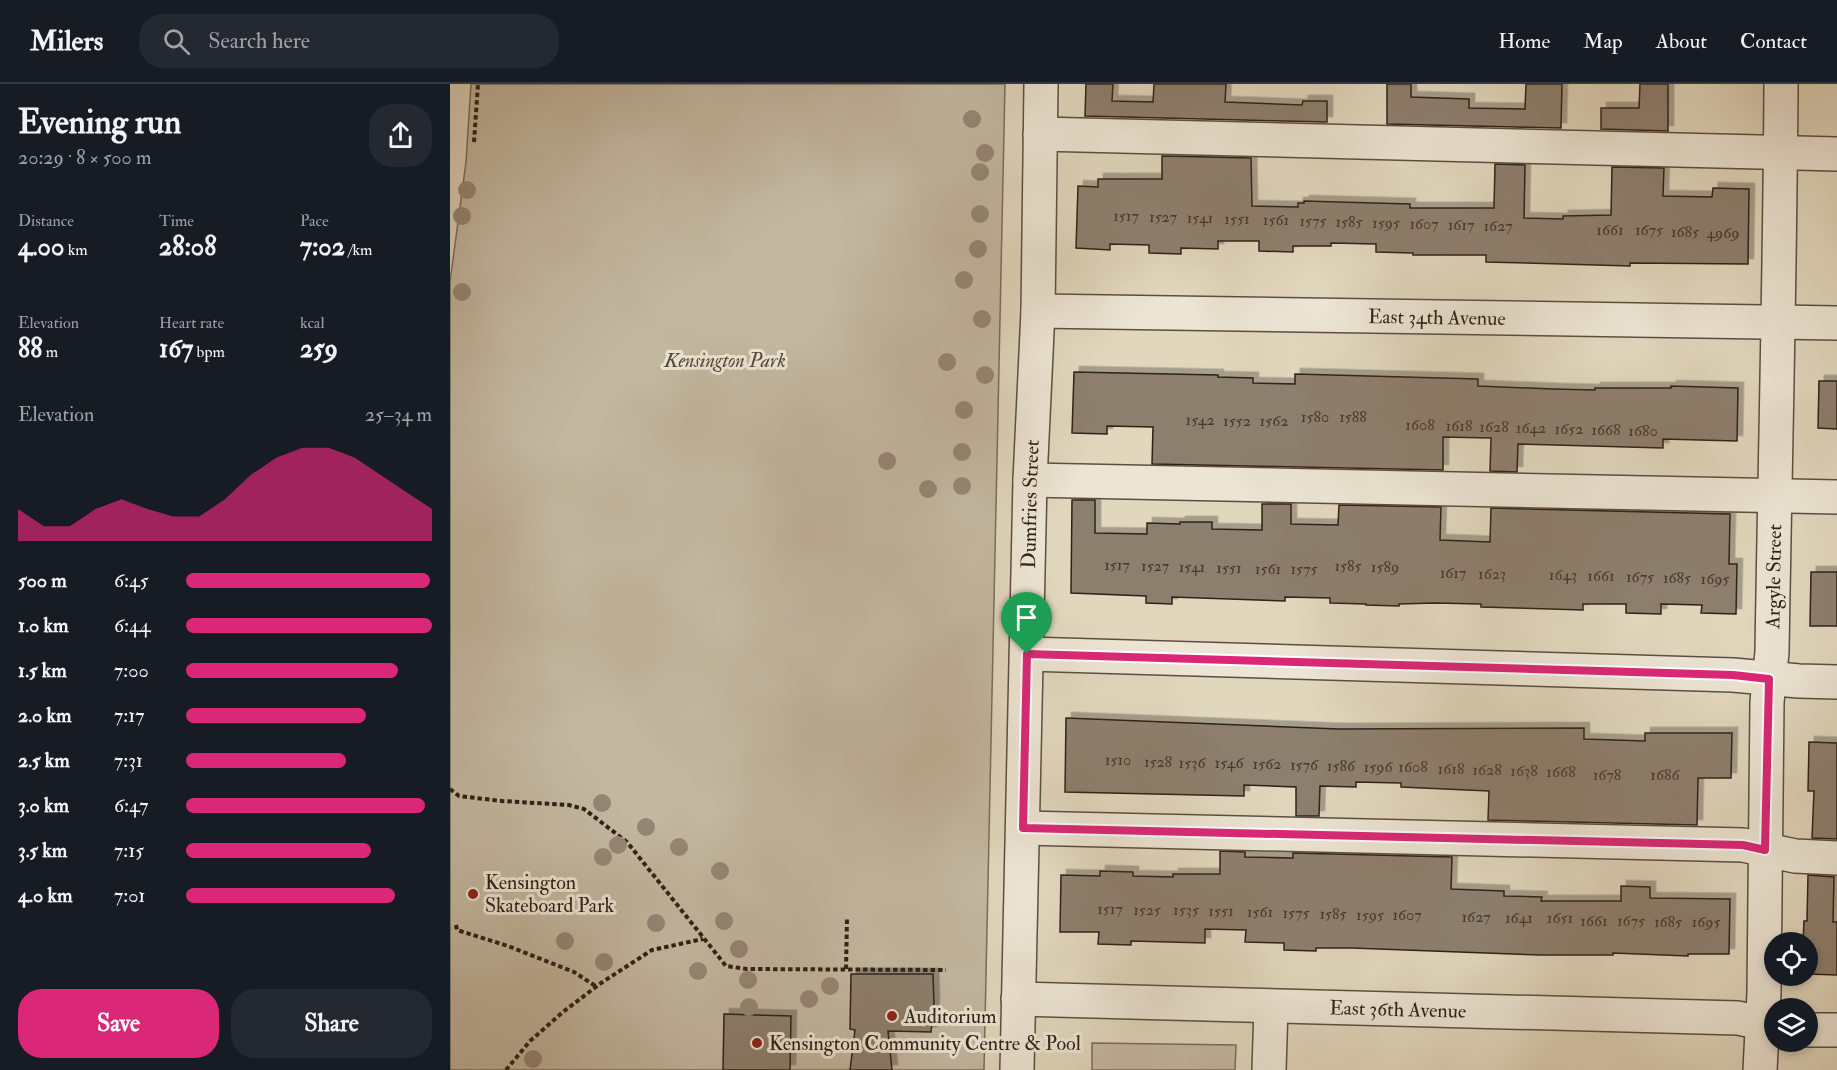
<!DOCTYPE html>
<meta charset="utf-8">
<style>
body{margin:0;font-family:"IM FELL Double Pica",serif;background:#242831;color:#f1f3f6;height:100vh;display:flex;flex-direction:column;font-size:22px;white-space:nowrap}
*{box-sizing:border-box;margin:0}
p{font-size:20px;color:#9ea1a6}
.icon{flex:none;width:33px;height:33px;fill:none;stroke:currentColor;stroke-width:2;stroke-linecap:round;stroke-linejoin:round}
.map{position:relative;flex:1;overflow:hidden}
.drawer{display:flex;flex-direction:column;background:#171b24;width:450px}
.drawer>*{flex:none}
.fabs{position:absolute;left:1314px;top:848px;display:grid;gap:12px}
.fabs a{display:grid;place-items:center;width:54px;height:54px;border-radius:50%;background:#171b24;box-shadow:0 3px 9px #0003;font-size:30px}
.pin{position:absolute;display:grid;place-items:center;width:51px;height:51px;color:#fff;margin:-62px -26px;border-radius:50% 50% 50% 0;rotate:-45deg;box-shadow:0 0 6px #0007}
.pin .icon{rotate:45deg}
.round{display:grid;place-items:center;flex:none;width:63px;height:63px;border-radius:24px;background:#242831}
.head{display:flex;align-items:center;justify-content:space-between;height:102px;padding:0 18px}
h1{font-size:33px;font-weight:700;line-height:45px}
.stats{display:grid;grid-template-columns:repeat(3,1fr);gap:9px;height:102px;padding:6px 18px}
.stats div{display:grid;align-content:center}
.stats b{font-size:26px;font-weight:700}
.stats small{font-size:16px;font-weight:400}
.stats p{font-size:16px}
.chart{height:168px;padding:12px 18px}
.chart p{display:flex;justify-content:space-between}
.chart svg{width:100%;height:108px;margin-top:6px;fill:#db2777;opacity:.7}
.button{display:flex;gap:12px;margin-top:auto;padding:12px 18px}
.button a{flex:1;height:69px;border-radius:24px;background:#db2777;color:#fff;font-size:24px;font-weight:700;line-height:69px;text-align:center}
.button a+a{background:#242831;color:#f1f3f6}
ul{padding:0 18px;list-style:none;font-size:20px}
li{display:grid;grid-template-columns:96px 72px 1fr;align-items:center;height:45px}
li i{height:15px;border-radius:8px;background:#db2777}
header{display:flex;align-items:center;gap:36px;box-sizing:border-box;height:84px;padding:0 30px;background:#171b24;border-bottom:2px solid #363941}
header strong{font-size:28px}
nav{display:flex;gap:33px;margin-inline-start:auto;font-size:21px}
.search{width:420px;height:54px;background:#242831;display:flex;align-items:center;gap:15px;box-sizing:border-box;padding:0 21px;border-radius:24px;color:#9ea1a6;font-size:22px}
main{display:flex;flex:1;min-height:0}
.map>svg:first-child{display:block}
.green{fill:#c3b8a1;stroke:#7a6c5c;stroke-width:1.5}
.building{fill:#8d7f6e;stroke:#312018;stroke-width:1.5;filter:url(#shadow)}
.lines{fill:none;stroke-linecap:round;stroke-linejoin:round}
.minor-casing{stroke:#5d4e41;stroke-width:36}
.path{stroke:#312018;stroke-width:4;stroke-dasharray:4.5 3;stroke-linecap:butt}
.minor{stroke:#ece5d4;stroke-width:33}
.tree{fill:#958775}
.route-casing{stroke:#fff;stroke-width:12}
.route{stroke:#db2777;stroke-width:8}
.poi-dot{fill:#8f2418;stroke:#ece5d4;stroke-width:2}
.labels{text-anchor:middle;stroke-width:6;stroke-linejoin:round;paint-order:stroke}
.number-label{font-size:16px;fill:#48382e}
.street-label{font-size:20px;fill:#312018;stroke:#ece5d4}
.park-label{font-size:20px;font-style:italic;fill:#56463a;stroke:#ece5d4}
.poi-label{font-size:20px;fill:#312018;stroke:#ece5d4;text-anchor:start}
</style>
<header>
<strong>Milers</strong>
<div class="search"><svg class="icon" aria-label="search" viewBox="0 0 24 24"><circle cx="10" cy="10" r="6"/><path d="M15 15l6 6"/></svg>Search here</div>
<nav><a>Home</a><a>Map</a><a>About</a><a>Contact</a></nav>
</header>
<main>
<section class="drawer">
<div class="head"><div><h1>Evening run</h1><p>20:29 · 8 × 500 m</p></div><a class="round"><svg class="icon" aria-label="share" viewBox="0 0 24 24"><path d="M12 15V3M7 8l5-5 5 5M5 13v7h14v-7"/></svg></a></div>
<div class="stats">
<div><p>Distance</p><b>4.00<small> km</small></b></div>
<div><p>Time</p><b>28:08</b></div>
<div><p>Pace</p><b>7:02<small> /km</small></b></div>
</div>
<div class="stats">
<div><p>Elevation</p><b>88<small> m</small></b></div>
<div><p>Heart rate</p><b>167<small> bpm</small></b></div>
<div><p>kcal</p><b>259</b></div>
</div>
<div class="chart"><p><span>Elevation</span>25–34 m</p>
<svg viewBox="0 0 160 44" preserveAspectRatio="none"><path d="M0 44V31L10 38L20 38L30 31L40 27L50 31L60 34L70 34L80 27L90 17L100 10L110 6L120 6L130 10L140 17L150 24L160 31V44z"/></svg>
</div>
<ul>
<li><b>500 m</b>6:45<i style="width:99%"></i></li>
<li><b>1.0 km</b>6:44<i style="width:100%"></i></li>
<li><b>1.5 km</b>7:00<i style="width:86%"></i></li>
<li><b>2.0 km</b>7:17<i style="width:73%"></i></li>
<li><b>2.5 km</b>7:31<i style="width:65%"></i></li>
<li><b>3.0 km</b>6:47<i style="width:97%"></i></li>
<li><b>3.5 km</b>7:15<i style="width:75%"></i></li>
<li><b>4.0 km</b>7:01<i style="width:85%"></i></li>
</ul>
<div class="button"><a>Save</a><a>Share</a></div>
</section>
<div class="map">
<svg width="1387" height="986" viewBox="0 0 1387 986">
<defs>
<filter id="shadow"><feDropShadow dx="5.5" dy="-5.5" stdDeviation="0" flood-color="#0004"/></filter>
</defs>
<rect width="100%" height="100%" fill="#e1d7bd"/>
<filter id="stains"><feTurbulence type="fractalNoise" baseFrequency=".00333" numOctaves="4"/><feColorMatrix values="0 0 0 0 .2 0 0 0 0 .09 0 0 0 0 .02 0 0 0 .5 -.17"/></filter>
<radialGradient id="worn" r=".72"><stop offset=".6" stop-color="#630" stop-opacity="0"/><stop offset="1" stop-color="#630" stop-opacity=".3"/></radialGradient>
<path class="green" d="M21,0H555L534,986H0V198L16,78Z
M642,959L786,961L785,986H642Z"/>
<path class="building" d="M636,0H663L662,17L703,18L704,0H776L775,18L852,21L853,17H877V38L635,32Z
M937,0H961V13L1019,15V24L1075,25L1076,0H1112L1111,44L937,40Z
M1190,0H1218V47L1151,45V24H1189Z
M712,72L801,74L802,122L848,123V119H854V117L960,120V124H1044L1045,80L1075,81L1074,134L1113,135V132L1161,131L1162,83L1214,84L1213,112L1262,113L1263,104L1299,105L1298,180L1180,179V182L1036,178V171H963V169L926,168V160L881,159V162H843V168L809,167V157H768V165L731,164V170L699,169V161L660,160V166L626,164L628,102L648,103V95H712Z
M624,288L768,291V293L803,294V299L845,300V290L1028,295V302L1103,305L1145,306V304H1221V302L1288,304L1287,357L1213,355V364L1068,360L1067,388L1040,387L1041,354L993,353V386L702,380L703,343L657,342V350L622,349Z
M1369,297H1387V345L1368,344Z
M622,416H645V449L697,450V439L730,440V438H762V445L812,446V420H841V440L888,441L889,421L991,423L990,456L1040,458L1041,424L1280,430L1279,480H1287L1286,530L1251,529L1252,521L1211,520V530L1176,529V520H1133V526L1031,523V520L985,519L949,520V522L916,521V520L880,519V514L835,513V517L722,513V520L696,519V512L621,509Z
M1361,488H1387V542H1360Z
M616,634L889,645L1134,644V655L1195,657V649H1282L1281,694H1248L1247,741L1038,736L1039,707L951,703V699L906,698V703L870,702L869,732H846V703L794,701V712L615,708Z
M1359,658L1387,659V755L1362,754L1364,707H1358Z
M770,767L795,768V773L843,774V769L1002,773L1001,805L1054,807V812L1092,813L1091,817H1171V802L1200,803V814L1280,815L1279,870H1238V872L1163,869V871H1090L902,864H866V867L834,866V859L795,858L796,846L755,845V859L681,857V861L648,860L649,848H610L611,791L650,792V787L683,788V792L723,793V790H770Z
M1358,791L1384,793L1383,838H1387V891L1358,890V858H1353L1354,837H1357Z
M401,890H483L484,919L481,948L438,947L442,986H400L405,946L400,945Z
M274,930L341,932L340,986H273Z"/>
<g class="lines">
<defs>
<g id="minor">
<path d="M590,50L1387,70"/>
<path id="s1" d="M588,227L1387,239"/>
<path d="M580,396L1387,413"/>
<path d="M577,570L1283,591L1349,597L1387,598"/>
<path d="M573,744L1293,761L1345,772L1387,774"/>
<path id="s2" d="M568,915L1288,934L1324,942"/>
<path d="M1358,946H1387"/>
<path id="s3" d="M567,986L580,396L588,227L591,0"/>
<path d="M819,986L821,923"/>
<path id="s4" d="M1310,986L1314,909L1317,618L1322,568C1325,379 1330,189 1331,0"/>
</g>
</defs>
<use href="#minor" class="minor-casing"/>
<path class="path" d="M24,58L28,0
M0,705L9,712L52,717L119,721L134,725L177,758L276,882L297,885L496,886
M6,841L7,846L58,862L124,888L147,903
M396,885L397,834
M56,986L80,957L113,928L151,899L202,866L253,855"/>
<use href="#minor" class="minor"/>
</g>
<g class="tree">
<circle cx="522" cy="35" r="9"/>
<circle cx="535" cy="69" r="9"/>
<circle cx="530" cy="88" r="9"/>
<circle cx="17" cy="106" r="9"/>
<circle cx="530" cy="130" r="9"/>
<circle cx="12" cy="132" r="9"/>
<circle cx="528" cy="165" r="9"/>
<circle cx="514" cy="196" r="9"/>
<circle cx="12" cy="208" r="9"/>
<circle cx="532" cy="235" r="9"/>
<circle cx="497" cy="278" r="9"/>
<circle cx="535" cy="291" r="9"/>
<circle cx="514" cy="326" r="9"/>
<circle cx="512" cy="368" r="9"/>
<circle cx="437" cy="377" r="9"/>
<circle cx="512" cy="402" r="9"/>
<circle cx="478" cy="405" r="9"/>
<circle cx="152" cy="719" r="9"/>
<circle cx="196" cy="743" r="9"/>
<circle cx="168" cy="761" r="9"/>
<circle cx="229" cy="763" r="9"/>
<circle cx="153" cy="773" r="9"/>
<circle cx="270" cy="787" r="9"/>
<circle cx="274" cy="837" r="9"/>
<circle cx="206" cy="839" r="9"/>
<circle cx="115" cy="857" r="9"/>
<circle cx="289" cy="865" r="9"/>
<circle cx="154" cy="878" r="9"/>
<circle cx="248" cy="887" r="9"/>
<circle cx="298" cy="896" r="9"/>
<circle cx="380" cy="902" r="9"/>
<circle cx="359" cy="915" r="9"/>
<circle cx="299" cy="923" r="9"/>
<circle cx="83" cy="975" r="9"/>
</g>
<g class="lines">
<defs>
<path id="route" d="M577,570L1283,591L1319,595L1315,766L1293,761L573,744Z"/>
</defs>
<use href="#route" class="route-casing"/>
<use href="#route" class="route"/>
</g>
<g class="poi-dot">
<circle cx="23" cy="810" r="6"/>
<circle cx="442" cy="932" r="6"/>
<circle cx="307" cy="959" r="6"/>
</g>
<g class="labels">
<g class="number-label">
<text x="676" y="137">1517</text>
<text x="713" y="138">1527</text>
<text x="750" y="139">1541</text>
<text x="787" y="140">1551</text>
<text x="826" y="141">1561</text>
<text x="863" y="142">1575</text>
<text x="899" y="143">1585</text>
<text x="936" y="144">1595</text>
<text x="974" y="145">1607</text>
<text x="1011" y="146">1617</text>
<text x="1048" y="147">1627</text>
<text x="1160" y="151">1661</text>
<text x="1199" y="151">1675</text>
<text x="1235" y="153">1685</text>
<text x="1273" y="154">4969</text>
<text x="865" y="338">1580</text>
<text x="903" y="338">1588</text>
<text x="750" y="341">1542</text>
<text x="787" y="342">1552</text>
<text x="824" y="342">1562</text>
<text x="970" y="346">1608</text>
<text x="1009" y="347">1618</text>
<text x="1044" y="348">1628</text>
<text x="1081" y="349">1642</text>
<text x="1119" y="350">1652</text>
<text x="1156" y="351">1668</text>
<text x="1193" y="352">1680</text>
<text x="667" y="486">1517</text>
<text x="705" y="487">1527</text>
<text x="898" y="487">1585</text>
<text x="742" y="488">1541</text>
<text x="935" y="488">1589</text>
<text x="779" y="489">1551</text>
<text x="818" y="490">1561</text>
<text x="854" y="490">1575</text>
<text x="1003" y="494">1617</text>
<text x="1042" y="495">1623</text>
<text x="1113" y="496">1643</text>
<text x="1151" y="497">1661</text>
<text x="1190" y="498">1675</text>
<text x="1227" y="499">1685</text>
<text x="1265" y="500">1695</text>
<text x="668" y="681">1510</text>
<text x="708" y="683">1528</text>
<text x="742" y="684">1536</text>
<text x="779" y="684">1546</text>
<text x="817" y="685">1562</text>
<text x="854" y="686">1576</text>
<text x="891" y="687">1586</text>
<text x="928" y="688">1596</text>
<text x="963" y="688">1608</text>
<text x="1001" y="690">1618</text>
<text x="1037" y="691">1628</text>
<text x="1074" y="692">1638</text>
<text x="1111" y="693">1668</text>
<text x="1157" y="696">1678</text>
<text x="1215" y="696">1686</text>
<text x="660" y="830">1517</text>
<text x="697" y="831">1525</text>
<text x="736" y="831">1535</text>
<text x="771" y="832">1551</text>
<text x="810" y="833">1561</text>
<text x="846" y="834">1575</text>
<text x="883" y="835">1585</text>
<text x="920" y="836">1595</text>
<text x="957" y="836">1607</text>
<text x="1026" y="838">1627</text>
<text x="1069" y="839">1641</text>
<text x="1110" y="839">1651</text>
<text x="1144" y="842">1661</text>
<text x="1181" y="842">1675</text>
<text x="1218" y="843">1685</text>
<text x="1256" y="843">1695</text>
</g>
<g class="street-label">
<text dy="7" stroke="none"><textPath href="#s1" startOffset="399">East 34th Avenue</textPath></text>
<text dy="7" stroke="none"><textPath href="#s3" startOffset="566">Dumfries Street</textPath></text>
<text dy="7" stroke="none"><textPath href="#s4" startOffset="494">Argyle Street</textPath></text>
<text dy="7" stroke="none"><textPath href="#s2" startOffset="380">East 36th Avenue</textPath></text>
</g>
<g class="park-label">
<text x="275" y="283">Kensington Park</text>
</g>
<g class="poi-label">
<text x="35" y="805">Kensington<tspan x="35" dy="23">Skateboard Park</tspan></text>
<text x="454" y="939">Auditorium</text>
<text x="319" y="966">Kensington Community Centre &amp; Pool</text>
</g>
</g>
<rect width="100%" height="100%" filter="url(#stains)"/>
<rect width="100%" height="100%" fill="url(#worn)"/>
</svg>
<div class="fabs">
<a><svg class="icon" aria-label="locate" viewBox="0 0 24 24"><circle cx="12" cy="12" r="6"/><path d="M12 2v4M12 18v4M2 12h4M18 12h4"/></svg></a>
<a><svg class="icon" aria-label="layers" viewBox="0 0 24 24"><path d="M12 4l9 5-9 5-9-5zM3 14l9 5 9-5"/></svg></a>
</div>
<div class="pin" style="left:577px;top:570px;background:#1e9e55"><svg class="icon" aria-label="arrive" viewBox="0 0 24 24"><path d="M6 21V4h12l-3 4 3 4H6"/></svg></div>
</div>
</main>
